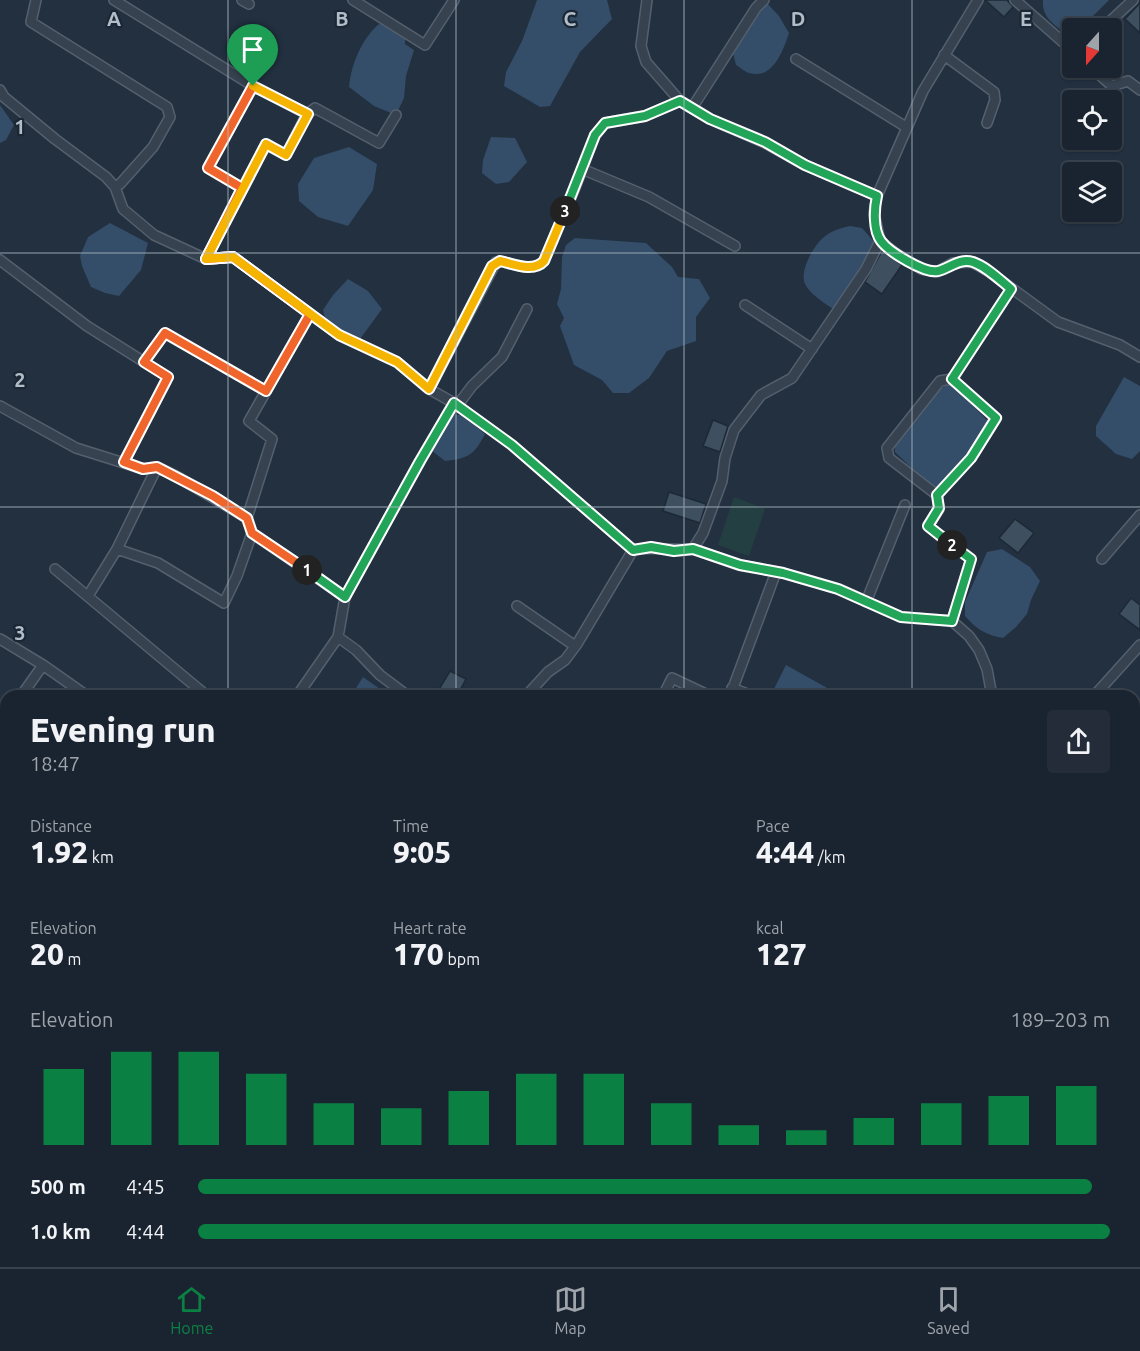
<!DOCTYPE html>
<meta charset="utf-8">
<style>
body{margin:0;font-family:Ubuntu,sans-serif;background:#232c38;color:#f1f3f6;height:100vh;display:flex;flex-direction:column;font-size:22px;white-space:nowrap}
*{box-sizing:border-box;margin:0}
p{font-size:20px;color:#9fa4ab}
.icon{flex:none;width:33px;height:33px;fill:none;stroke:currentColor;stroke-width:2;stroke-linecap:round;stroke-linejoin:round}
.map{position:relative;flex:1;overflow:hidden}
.drawer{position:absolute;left:0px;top:690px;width:1140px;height:578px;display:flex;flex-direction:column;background:#1a2430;border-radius:18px 18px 0 0;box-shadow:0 2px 4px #0004,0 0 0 2px #38414c}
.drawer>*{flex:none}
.needle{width:39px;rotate:201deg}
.controls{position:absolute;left:1062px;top:18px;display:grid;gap:12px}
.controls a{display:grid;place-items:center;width:60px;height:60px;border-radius:6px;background:#1a2430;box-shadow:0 2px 4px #0004,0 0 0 2px #38414c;font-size:30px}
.pin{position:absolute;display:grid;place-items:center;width:51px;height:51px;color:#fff;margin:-62px -26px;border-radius:50% 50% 50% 0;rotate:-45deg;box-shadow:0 0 6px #0007}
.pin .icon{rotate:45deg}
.km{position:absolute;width:30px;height:30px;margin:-15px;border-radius:50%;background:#222;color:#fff;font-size:16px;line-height:30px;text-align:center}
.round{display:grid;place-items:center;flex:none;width:63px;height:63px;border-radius:6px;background:#232c38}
.summary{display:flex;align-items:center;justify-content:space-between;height:102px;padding:0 30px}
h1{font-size:33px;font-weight:800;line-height:45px}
.stats{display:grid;grid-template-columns:repeat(3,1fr);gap:9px;height:102px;padding:6px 30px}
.stats div{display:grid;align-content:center}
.stats b{font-size:30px;font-weight:800}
.stats small{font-size:16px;font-weight:400}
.stats p{font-size:16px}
.chart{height:168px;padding:12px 30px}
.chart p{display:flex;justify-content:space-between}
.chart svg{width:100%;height:108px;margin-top:6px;stroke:#0b8043;stroke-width:6}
ul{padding:0 30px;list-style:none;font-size:20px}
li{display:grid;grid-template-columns:96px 72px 1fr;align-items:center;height:45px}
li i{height:15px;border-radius:8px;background:#0b8043}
.tab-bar{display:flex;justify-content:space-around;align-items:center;height:84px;border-top:2px solid #38414c;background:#1a2430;font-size:16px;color:#9fa4ab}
.tab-bar a{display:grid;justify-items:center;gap:3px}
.tab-bar .selected{color:#0b8043}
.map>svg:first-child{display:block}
.green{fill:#243f41}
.water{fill:#344d68}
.building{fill:#3e4f5f;stroke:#1d2936;stroke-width:1.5}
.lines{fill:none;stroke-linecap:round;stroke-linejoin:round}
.minor-casing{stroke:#54606d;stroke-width:12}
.secondary-casing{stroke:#54606d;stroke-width:16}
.minor{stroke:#36424f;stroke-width:9}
.secondary{stroke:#445163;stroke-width:14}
.split-1-casing{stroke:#fff;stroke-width:12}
.split-2-casing{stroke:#fff;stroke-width:12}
.split-3-casing{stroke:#fff;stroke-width:12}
.split-4-casing{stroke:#fff;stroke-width:12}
.split-1{stroke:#f0652b;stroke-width:8}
.split-2{stroke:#22a559;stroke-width:8}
.split-3{stroke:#22a559;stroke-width:8}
.split-4{stroke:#f5b400;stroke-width:8}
.grid{fill:none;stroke:#b2bdca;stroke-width:1.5;stroke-opacity:0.55}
.grid-label{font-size:20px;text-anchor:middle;font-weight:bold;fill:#b2bdca;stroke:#1b2734;stroke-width:4.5;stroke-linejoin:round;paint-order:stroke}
</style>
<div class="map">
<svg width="1140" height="1267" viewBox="0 0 1140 1267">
<rect width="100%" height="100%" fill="#223040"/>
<path class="green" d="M734,497L765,509L749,556L718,545Z"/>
<path class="water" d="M537,0H607L612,19L580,52L550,106L540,107L504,86L506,72L522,41Z
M1043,0H1109L1081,28H1072V36C1058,28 1041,19 1043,0Z
M766,2L779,16L789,33C783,51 773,80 749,73C745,72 740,67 736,65L732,49L745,23Z
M379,24L390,26L405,38V44L414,50L406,76L404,98L396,115L374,106L349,87C351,65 362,38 379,24Z
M0,105L14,125L6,140L0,143Z
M491,137L515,138L527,162L509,182L496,184L482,173L483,160Z
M349,147L377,164L373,190L348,226L318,217L299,201L298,184L314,158Z
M110,223L148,243L141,270L119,296L105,293L91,287L82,266L80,256L88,237Z
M850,226L862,228L876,244L833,309C824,303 810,294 805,284C799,271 814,245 824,237C831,231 840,228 850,226Z
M575,238L646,243L672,267L678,277L699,279L710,298L696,317V341L667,351L649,378L629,393H613L602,380L574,365L560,326L564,318L557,304L561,289L562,257L566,245Z
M348,279L368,291L382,309L360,339C339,335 328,334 323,310L333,295Z
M1124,377L1140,386V451L1132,459L1116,454L1096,436V426Z
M949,384L968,401L990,423L979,441L939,489L923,479L895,452V447L936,391Z
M453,415H463L485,434C475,454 468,459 445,461L431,450Z
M1002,549L1030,567L1040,581L1031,600L1027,614L1016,627L1003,638C986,635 976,629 965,616V602L987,552Z
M786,665L829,689L825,696H774L773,691Z
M363,677L390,696H351Z
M1134,715L1140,721V759L1134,758Z"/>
<path class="building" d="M985,0H1007L1013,7L1004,17Z
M1140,3V33L1125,19Z
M882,251L902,265L882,294L865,282Z
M713,420L728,426L720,452L703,446Z
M669,492L706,504L700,523L663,511Z
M1015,519L1034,533L1018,553L999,538Z
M1131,598L1140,605V630L1119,614Z
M450,671L466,679L457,696H435Z"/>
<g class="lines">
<defs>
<path id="minor" d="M114,0L253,86L307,114
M242,0L249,4
M353,0L425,45L454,0
M647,0L641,46L646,62L680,101L710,119L765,143L805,165L877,196L874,213L880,241L894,252L921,269L937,272L953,263L972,262L988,271L1058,322L1120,345L1140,357
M1015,0L1072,50
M1103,28L1133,0
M944,55L994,92L995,100L987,123
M796,59L906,127
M1092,68L1112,86L1128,81L1140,90
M0,90L4,97L55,139L106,177L115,187L120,184L153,147L170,117L167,107L31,22L36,0
M692,108L756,8L764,0
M582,169L649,197L735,246
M115,187L123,209L154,235L206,259L233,257L339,335L397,362L429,389L454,403
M242,188L208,168L253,86
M877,196L923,91L978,0
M206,259L266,144L286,155L307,114L315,108L379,143L396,115
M0,260L87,326L168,377L124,462
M745,305L812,349
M144,362L165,333L266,391
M952,379L996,418L971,458L937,495L889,458L887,448L940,381L952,379L1011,289
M429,389L496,262L500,261C514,264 533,273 544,261L575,188L595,135L605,123L645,116L680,101
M0,406L76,448L143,469L157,467L176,476L247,518L252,533L345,597
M457,406L472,386L502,357L527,309
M157,467L117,549L158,563L224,603L237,576L252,533
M937,495L939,509L928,526L971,559L952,621
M247,518L272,439L249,421L310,314
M693,549L739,565L783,573L839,589L901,617L952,621L969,636L979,650L987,669L992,696
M1102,559L1140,515
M55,569L207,696
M88,596L117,549
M866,602L905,505
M517,606L575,646
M338,637L356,650L380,675L408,696
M0,639L43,665L87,696
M732,688L753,696
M21,696L43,665
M297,696L338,637L345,597L420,461L454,403L512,445L633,550
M526,696L548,672L565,660L577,644L633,550C654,546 673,551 693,549L703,533L722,481L725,458L734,430L761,395L792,378L866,269L880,241
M663,696L672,678L710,696
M730,696L776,572
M1094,696L1140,645
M0,725L6,717
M0,768L6,773
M0,871L6,862
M1134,918L1140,910
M0,926L6,930
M1134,1081L1140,1085
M0,1143L6,1134
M1134,1162L1140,1152
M1134,1243L1140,1247
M815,1262L824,1267
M940,1262L948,1267
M1078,1262L1087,1267
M42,1267L46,1262
M175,1267L180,1262
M293,1267L296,1262
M377,1267L379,1262
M736,1267L740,1262"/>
<path id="secondary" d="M0,1064L6,1070
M210,1262L216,1267"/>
</defs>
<use href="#minor" class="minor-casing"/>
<use href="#secondary" class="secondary-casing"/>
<use href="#minor" class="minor"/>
<use href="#secondary" class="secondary"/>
</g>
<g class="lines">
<defs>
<path id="split-1" d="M253,86L208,168L242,188L206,259L233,257L310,314L266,391L165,333L144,362L168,377L124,462L143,469L157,467L213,496L247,518L252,533L307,570"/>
<path id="split-2" d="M307,570L345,597L420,461L454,403L512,445L633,550L651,547L674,551L693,549L740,565L783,573L838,589L901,617L952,621L971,559L952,545"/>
<path id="split-3" d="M565,211L595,135L605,123L645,116L680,101L710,119L765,142L805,165L877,196C874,209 873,230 881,241C889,252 925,274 938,271C950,268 959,258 973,262C987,267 1000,280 1011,289L952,379L996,418L971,458L937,495L939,508L928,526L952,545"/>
<path id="split-4" d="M253,86L308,114L286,155L266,144L206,259L233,257L339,335L397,362L429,389L492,266L500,261C514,264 533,273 544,261L565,211"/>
</defs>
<use href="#split-1" class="split-1-casing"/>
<use href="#split-2" class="split-2-casing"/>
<use href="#split-3" class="split-3-casing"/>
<use href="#split-4" class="split-4-casing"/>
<use href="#split-1" class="split-1"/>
<use href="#split-2" class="split-2"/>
<use href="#split-3" class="split-3"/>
<use href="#split-4" class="split-4"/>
</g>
<path class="grid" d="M228,0V696M456,0V696M684,0V696M912,0V696M0,253H1140M0,507H1140M0,760H6M1134,760H1140M0,1014H6M1134,1014H1140M228,1262V1267M456,1262V1267M684,1262V1267M912,1262V1267"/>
<g class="grid-label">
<text x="114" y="26">A</text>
<text x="342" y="26">B</text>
<text x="570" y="26">C</text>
<text x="798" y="26">D</text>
<text x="1026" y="26">E</text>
<text x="20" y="134">1</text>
<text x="20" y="387">2</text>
<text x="20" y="640">3</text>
</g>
</svg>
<div class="controls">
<a><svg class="needle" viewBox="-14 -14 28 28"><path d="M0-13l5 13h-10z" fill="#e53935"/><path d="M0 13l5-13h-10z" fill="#9fa4ab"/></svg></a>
<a><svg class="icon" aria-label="locate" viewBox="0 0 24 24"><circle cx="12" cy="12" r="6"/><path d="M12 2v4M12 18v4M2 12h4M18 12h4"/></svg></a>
<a><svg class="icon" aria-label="layers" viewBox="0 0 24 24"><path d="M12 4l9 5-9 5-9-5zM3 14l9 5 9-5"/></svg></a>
</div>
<div class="pin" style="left:253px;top:86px;background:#1e9e55"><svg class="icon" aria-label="arrive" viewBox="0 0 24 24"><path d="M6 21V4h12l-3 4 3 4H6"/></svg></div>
<b class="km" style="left:307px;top:570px">1</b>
<b class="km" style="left:952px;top:545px">2</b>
<b class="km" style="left:565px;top:211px">3</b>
<section class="drawer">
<div class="summary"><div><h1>Evening run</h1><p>18:47</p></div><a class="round"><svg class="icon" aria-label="share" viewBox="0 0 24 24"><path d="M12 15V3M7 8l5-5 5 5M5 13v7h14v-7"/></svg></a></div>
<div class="stats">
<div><p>Distance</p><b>1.92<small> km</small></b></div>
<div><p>Time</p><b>9:05</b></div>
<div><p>Pace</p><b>4:44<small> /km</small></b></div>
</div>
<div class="stats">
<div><p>Elevation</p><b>20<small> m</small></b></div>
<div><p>Heart rate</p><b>170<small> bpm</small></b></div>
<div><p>kcal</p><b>127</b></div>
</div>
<div class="chart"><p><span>Elevation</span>189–203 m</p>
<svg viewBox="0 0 160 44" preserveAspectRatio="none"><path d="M5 44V13M15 44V6M25 44V6M35 44V15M45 44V27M55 44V29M65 44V22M75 44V15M85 44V15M95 44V27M105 44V36M115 44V38M125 44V33M135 44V27M145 44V24M155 44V20"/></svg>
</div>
<ul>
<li><b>500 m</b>4:45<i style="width:98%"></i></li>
<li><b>1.0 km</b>4:44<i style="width:100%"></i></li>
</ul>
</section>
</div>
<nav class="tab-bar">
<a class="selected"><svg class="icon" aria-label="home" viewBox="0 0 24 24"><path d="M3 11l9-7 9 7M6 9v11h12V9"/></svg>Home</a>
<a><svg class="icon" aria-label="map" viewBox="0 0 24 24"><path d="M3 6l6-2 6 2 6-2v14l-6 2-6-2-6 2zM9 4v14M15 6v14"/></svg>Map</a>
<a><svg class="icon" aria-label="saved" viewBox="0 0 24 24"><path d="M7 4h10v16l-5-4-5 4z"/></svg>Saved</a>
</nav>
